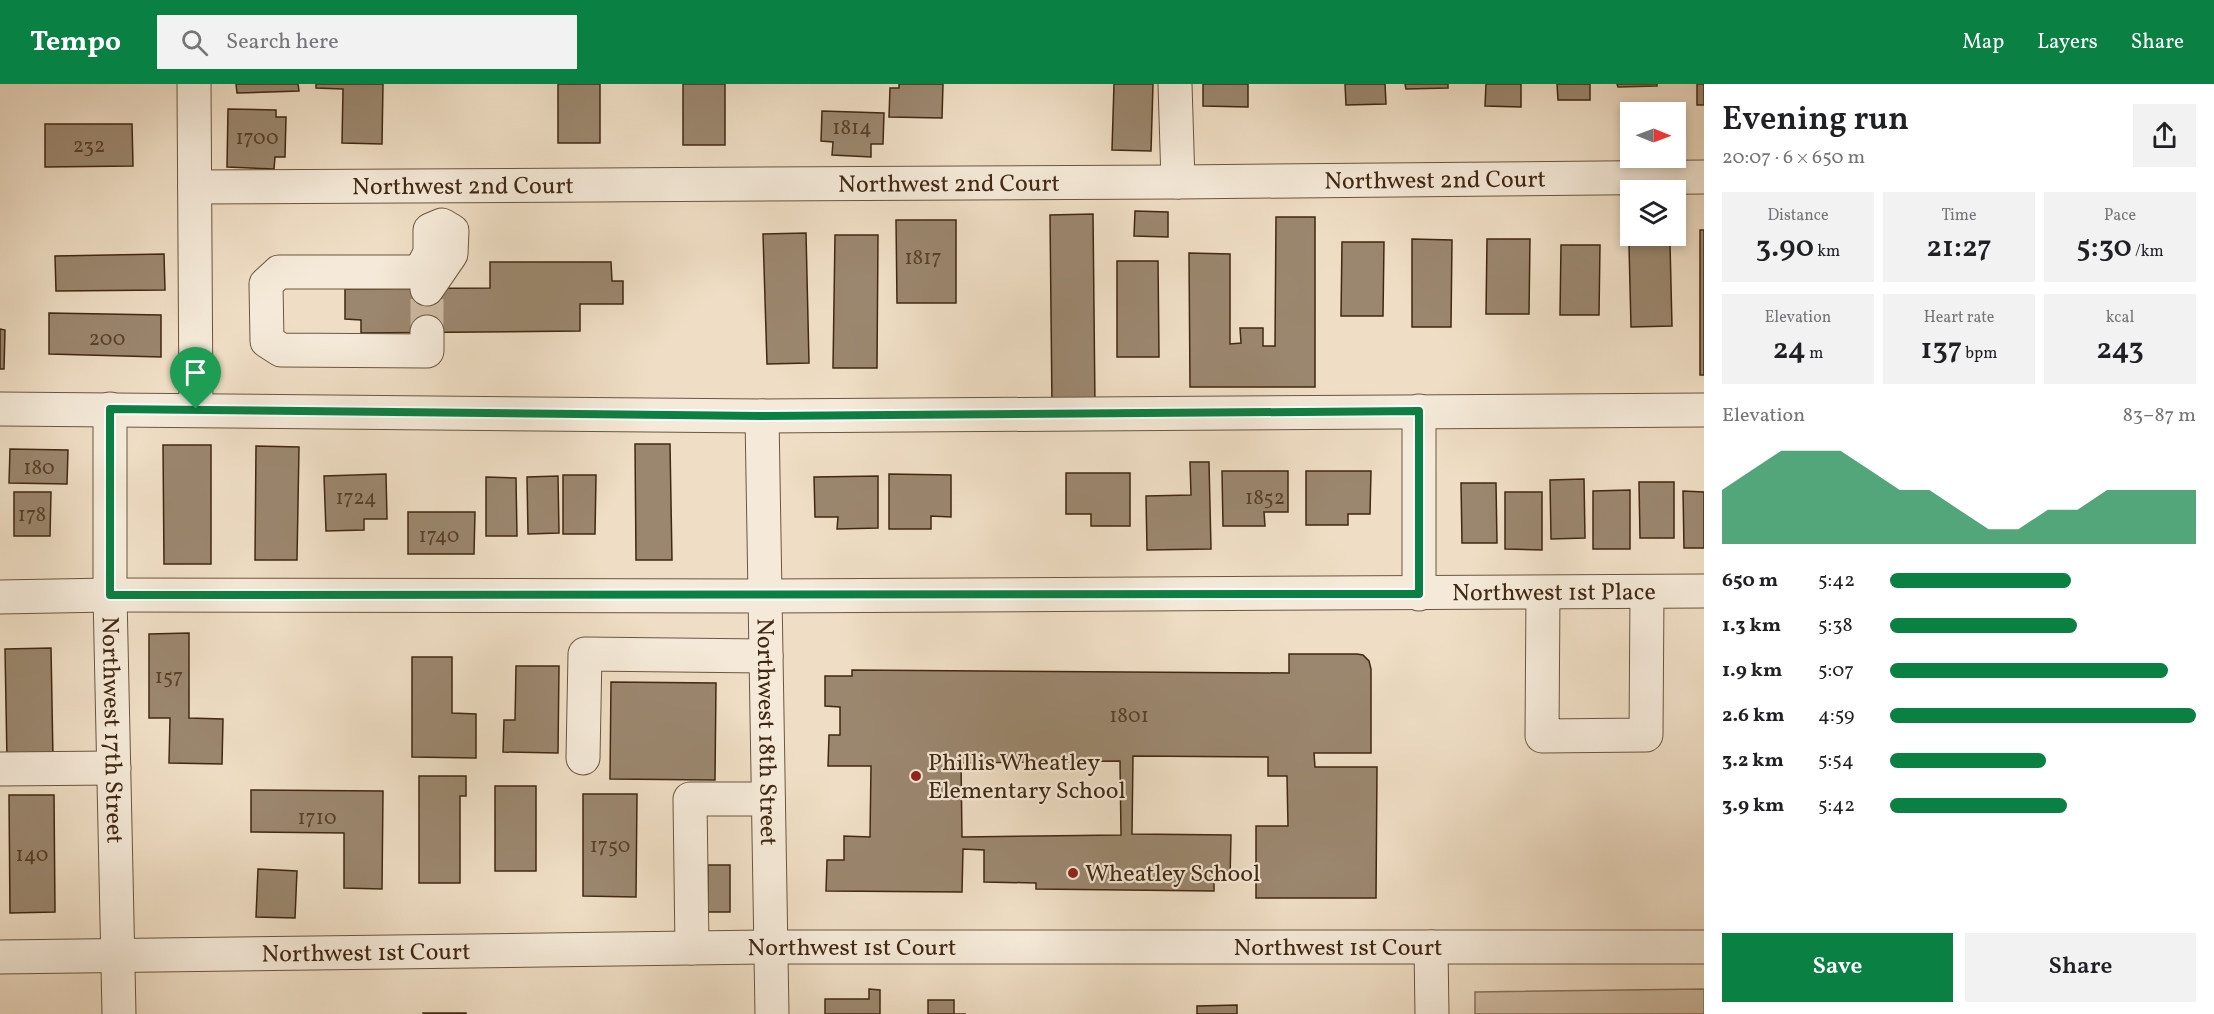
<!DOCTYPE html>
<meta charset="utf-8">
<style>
body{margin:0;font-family:Vollkorn,serif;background:#f2f2f2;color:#202124;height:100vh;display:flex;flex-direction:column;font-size:22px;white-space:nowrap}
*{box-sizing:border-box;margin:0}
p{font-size:20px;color:#757577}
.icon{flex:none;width:33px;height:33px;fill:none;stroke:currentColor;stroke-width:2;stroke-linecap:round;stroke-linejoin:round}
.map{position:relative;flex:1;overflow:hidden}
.sheet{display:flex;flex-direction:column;background:#fff;width:510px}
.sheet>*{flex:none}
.needle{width:39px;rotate:91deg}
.fabs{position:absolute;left:1620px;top:18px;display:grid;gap:12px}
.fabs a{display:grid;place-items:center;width:66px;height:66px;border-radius:0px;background:#fff;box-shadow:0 3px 9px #0003;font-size:30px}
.pin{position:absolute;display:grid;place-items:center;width:51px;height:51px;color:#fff;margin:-62px -26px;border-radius:50% 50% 50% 0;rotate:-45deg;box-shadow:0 0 6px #0007}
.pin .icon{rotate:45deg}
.round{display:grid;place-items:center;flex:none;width:63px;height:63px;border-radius:0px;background:#f2f2f2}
.headline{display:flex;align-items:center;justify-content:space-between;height:102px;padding:0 18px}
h1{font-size:33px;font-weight:600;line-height:45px}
.stats{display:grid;grid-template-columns:repeat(3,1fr);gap:9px;height:102px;padding:6px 18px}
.stats div{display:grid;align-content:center;border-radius:0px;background:#f2f2f2;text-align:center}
.stats b{font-size:30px;font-weight:600}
.stats small{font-size:16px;font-weight:400}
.stats p{font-size:16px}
.chart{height:168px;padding:12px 18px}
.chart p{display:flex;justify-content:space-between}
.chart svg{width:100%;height:108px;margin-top:6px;fill:#0b8043;opacity:.7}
.primary-button{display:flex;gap:12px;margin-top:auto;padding:12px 18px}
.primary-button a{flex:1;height:69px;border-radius:0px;background:#0b8043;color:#fff;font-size:24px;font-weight:600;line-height:69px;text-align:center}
.primary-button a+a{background:#f2f2f2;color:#202124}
ul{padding:0 18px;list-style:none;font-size:20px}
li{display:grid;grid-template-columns:96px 72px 1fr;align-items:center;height:45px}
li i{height:15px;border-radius:8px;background:#0b8043}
header{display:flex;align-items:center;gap:36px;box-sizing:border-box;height:84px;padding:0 30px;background:#0b8043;color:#fff}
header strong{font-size:28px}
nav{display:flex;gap:33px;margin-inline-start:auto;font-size:21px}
.search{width:420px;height:54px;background:#f2f2f2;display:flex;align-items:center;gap:15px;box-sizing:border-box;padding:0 21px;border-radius:0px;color:#757577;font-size:22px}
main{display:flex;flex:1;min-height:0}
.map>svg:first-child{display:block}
.green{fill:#d1bfa6;stroke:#89745c;stroke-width:1.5}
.building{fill:#9b876f;stroke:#412811;stroke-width:1.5;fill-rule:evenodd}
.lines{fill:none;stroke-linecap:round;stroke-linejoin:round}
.minor-tunnel{stroke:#ccbaa1;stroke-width:33;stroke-dasharray:33 16;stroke-linecap:butt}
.minor-casing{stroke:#6c563e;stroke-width:35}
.minor{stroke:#f5ead9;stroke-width:33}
.route-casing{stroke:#fff;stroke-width:12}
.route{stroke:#0b8043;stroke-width:8}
.poi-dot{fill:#8f2418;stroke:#f5ead9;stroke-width:2}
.labels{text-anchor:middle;stroke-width:4.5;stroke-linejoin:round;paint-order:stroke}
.number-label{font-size:21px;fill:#584028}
.street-label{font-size:24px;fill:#412811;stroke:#f5ead9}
.poi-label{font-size:24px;fill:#412811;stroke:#f5ead9;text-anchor:start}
</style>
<header>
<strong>Tempo</strong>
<div class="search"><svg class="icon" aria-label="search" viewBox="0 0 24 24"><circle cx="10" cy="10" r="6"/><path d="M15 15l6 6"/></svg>Search here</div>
<nav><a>Map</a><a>Layers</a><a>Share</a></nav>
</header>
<main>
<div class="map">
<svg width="1704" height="930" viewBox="0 0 1704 930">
<rect width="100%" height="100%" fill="#efdec5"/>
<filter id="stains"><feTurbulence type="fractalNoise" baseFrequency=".00333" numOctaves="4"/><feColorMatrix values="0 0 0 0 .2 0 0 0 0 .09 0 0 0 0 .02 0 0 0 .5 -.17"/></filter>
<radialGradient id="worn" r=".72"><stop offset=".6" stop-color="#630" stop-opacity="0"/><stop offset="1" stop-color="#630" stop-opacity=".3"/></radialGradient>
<path class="green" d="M1704,905V930H1475V908Z"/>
<path class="building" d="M236,0H298L299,7L237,9Z
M316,0H383L382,60L342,59L343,5L316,4Z
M558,0H600V59H558Z
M683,0H725V61H683Z
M899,0H943L942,34L889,33L890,4H899Z
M1114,0H1153L1151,67L1112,66Z
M1203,0H1248V23L1203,22Z
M1345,0H1385L1386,20L1346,21Z
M1405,0H1448V4L1406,5Z
M1486,0H1521V23L1485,22Z
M1557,0H1590V16H1558Z
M1617,0H1657V2L1618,3Z
M1697,0H1704V21H1697Z
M228,25L276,26V33H286L285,73H275L274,85L227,83Z
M822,27L884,29L883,60H871V73L832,71L833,58L821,57Z
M45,40H132L133,82L45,83Z
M1135,127L1168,128V153L1134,152Z
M1093,130L1095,322L1052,323L1050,131Z
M1276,133H1315V303H1190L1189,169L1230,170V260L1241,259L1240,244H1263V262H1275Z
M896,136H956V219H897Z
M1700,146H1704V291H1700Z
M806,149L809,279L767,280L763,150Z
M835,151H878L877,284H833Z
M1412,155L1452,156L1451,243H1412Z
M1487,155H1530L1529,230H1486Z
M1342,158H1384L1383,232H1341Z
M1670,160L1672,242L1631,243L1629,161Z
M1561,161H1600L1599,231H1560Z
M164,170L165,206L56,207L55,172Z
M1117,177H1158L1159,273H1117Z
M490,178H611L612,197H623V220H580V247L361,249V236L345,235V205L490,204Z
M49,229L161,231V273L49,270Z
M0,245L5,246L4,285H0Z
M635,360H670L672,476H636Z
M163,361H211V480H164Z
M256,362L299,363L297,476H255Z
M10,365L68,366L67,400L9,399Z
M1190,378H1209L1211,465L1147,466L1146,412L1191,411Z
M1222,387H1288V428H1264L1265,442H1223Z
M1306,387H1371L1370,430H1348V441H1306Z
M1066,389H1130V442H1091V430H1066Z
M386,390L387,435H364V446L326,447L324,392Z
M889,390L951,391V433L931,432V445H889Z
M563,391H596L595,450H563Z
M558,392L559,449L528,450L527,393Z
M878,392V444L837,445L838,433H815L814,393Z
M486,393L516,394L517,452H486Z
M1584,395L1585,454L1551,455L1550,396Z
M1639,398H1674V454H1640Z
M1461,399H1496L1497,459H1462Z
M1630,406V465H1593V407Z
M1683,407L1704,408V464H1684Z
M14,408H51L50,452H14Z
M1505,408H1542V466L1505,465Z
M408,428H475L474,470H408Z
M189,549V634L223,635L222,680L169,679L170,634H149V550Z
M51,564L53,675L7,676L5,565Z
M1289,570H1357L1363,571L1369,577L1371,585V669H1314L1315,683H1377L1376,814H1256V742H1288L1287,692H1268V673L1133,672L1132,750L1231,751L1230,795L1214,794V807L1036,805V799L984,798V766L963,765L962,808L826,807L827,776H844V752L870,753L871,682H828L829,651H840V623L825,622V592H852V586L1289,589ZM1120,677L1121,751L962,753L961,679Z
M412,573H452V629L476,630V674L412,673Z
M516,582H559L558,669L503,668L504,636H515Z
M611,598L716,599L715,696L610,695Z
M419,692H466V712H460V799H419Z
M495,702H536V787H495Z
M251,706L383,707L382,805L344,804V749L251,748Z
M583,710H637L636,813L583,812Z
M9,711H54L55,828L10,829Z
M708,781H730V828H708Z
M258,785L297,787L295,834L256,833Z
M869,905L880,906V930H825V915H869Z
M928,916H954V930H966H928Z
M1237,921V930H1197V922Z
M423,929H466V930H423Z"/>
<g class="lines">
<path class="minor-tunnel" d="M427,248V205"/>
<defs>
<g id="minor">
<path d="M194,0L196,325"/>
<path d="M1175,0L1178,98"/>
<path id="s1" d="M195,103L1178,98L1704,93"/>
<path d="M420,188H279L266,200L267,257L281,266L427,267V248"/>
<path d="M420,188L430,169V146L442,141L452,147L451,170L427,205"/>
<path d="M0,325L762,332L1704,326"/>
<path id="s2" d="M110,325V511L119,930"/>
<path id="s3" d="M762,332L772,930"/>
<path d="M1543,509L1542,652L1646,651L1647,508"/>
<path d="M1419,510V327"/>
<path id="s4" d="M0,513L110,511L765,512L1704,507"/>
<path d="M583,674L585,570L766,572"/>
<path d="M0,685L114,684"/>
<path d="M1431,863L1432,930"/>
<path d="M692,864L690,715H768"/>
<path id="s5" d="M0,873L771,863H1704"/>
</g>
</defs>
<use href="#minor" class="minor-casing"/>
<use href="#minor" class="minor"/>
</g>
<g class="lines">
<defs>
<path id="route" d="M110,325L762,332L1419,327V510L110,511Z"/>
</defs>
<use href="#route" class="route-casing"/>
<use href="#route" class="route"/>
</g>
<g class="poi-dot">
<circle cx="916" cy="692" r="6"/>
<circle cx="1073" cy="789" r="6"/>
</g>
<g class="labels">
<g class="number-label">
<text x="852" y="50">1814</text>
<text x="257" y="60">1700</text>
<text x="89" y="68">232</text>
<text x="923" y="180">1817</text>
<text x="107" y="261">200</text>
<text x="39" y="390">180</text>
<text x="356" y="420">1724</text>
<text x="1265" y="420">1852</text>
<text x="32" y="437">178</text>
<text x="439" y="458">1740</text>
<text x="169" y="599">157</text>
<text x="1129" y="638">1801</text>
<text x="317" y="740">1710</text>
<text x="610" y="768">1750</text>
<text x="32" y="777">140</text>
</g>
<g class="street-label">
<text dy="8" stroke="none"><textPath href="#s1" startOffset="1240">Northwest 2nd Court</textPath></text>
<text dy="8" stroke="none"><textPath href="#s1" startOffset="754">Northwest 2nd Court</textPath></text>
<text dy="8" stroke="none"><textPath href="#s1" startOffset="268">Northwest 2nd Court</textPath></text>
<text dy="8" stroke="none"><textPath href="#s4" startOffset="1554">Northwest 1st Place</textPath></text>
<text dy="8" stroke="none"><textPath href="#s2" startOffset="321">Northwest 17th Street</textPath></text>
<text dy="8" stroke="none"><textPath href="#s3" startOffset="316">Northwest 18th Street</textPath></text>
<text dy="8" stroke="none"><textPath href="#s5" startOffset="852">Northwest 1st Court</textPath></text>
<text dy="8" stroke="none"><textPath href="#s5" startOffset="1338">Northwest 1st Court</textPath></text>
<text dy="8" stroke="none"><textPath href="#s5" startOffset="366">Northwest 1st Court</textPath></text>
</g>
<g class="poi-label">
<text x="928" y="686">Phillis Wheatley<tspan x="928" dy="28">Elementary School</tspan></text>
<text x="1085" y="797">Wheatley School</text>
</g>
</g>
<rect width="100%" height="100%" filter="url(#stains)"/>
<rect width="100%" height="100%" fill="url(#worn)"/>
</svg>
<div class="fabs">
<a><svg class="needle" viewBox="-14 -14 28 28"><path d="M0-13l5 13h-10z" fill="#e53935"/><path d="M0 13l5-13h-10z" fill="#757577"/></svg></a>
<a><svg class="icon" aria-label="layers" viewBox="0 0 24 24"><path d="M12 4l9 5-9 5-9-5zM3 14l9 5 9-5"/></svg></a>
</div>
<div class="pin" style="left:196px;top:325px;background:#1e9e55"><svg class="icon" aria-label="arrive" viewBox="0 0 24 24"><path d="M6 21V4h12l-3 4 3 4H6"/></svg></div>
</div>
<section class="sheet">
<div class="headline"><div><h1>Evening run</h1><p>20:07 · 6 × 650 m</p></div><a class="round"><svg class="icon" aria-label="share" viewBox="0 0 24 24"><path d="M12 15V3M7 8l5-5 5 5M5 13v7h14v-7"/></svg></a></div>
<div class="stats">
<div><p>Distance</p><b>3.90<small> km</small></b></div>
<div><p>Time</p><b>21:27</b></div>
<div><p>Pace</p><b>5:30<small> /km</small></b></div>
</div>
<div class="stats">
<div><p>Elevation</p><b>24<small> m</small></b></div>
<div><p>Heart rate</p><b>137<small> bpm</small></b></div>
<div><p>kcal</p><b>243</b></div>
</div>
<div class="chart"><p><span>Elevation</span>83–87 m</p>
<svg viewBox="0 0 160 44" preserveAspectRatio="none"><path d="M0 44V22L10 14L20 6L30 6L40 6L50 14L60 22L70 22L80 30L90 38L100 38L110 30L120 30L130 22L140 22L150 22L160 22V44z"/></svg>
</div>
<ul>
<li><b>650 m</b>5:42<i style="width:59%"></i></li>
<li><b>1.3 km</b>5:38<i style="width:61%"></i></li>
<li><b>1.9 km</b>5:07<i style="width:91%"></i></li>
<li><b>2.6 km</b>4:59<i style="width:100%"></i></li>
<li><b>3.2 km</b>5:54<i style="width:51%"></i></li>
<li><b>3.9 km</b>5:42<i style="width:58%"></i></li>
</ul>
<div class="primary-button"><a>Save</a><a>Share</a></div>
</section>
</main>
